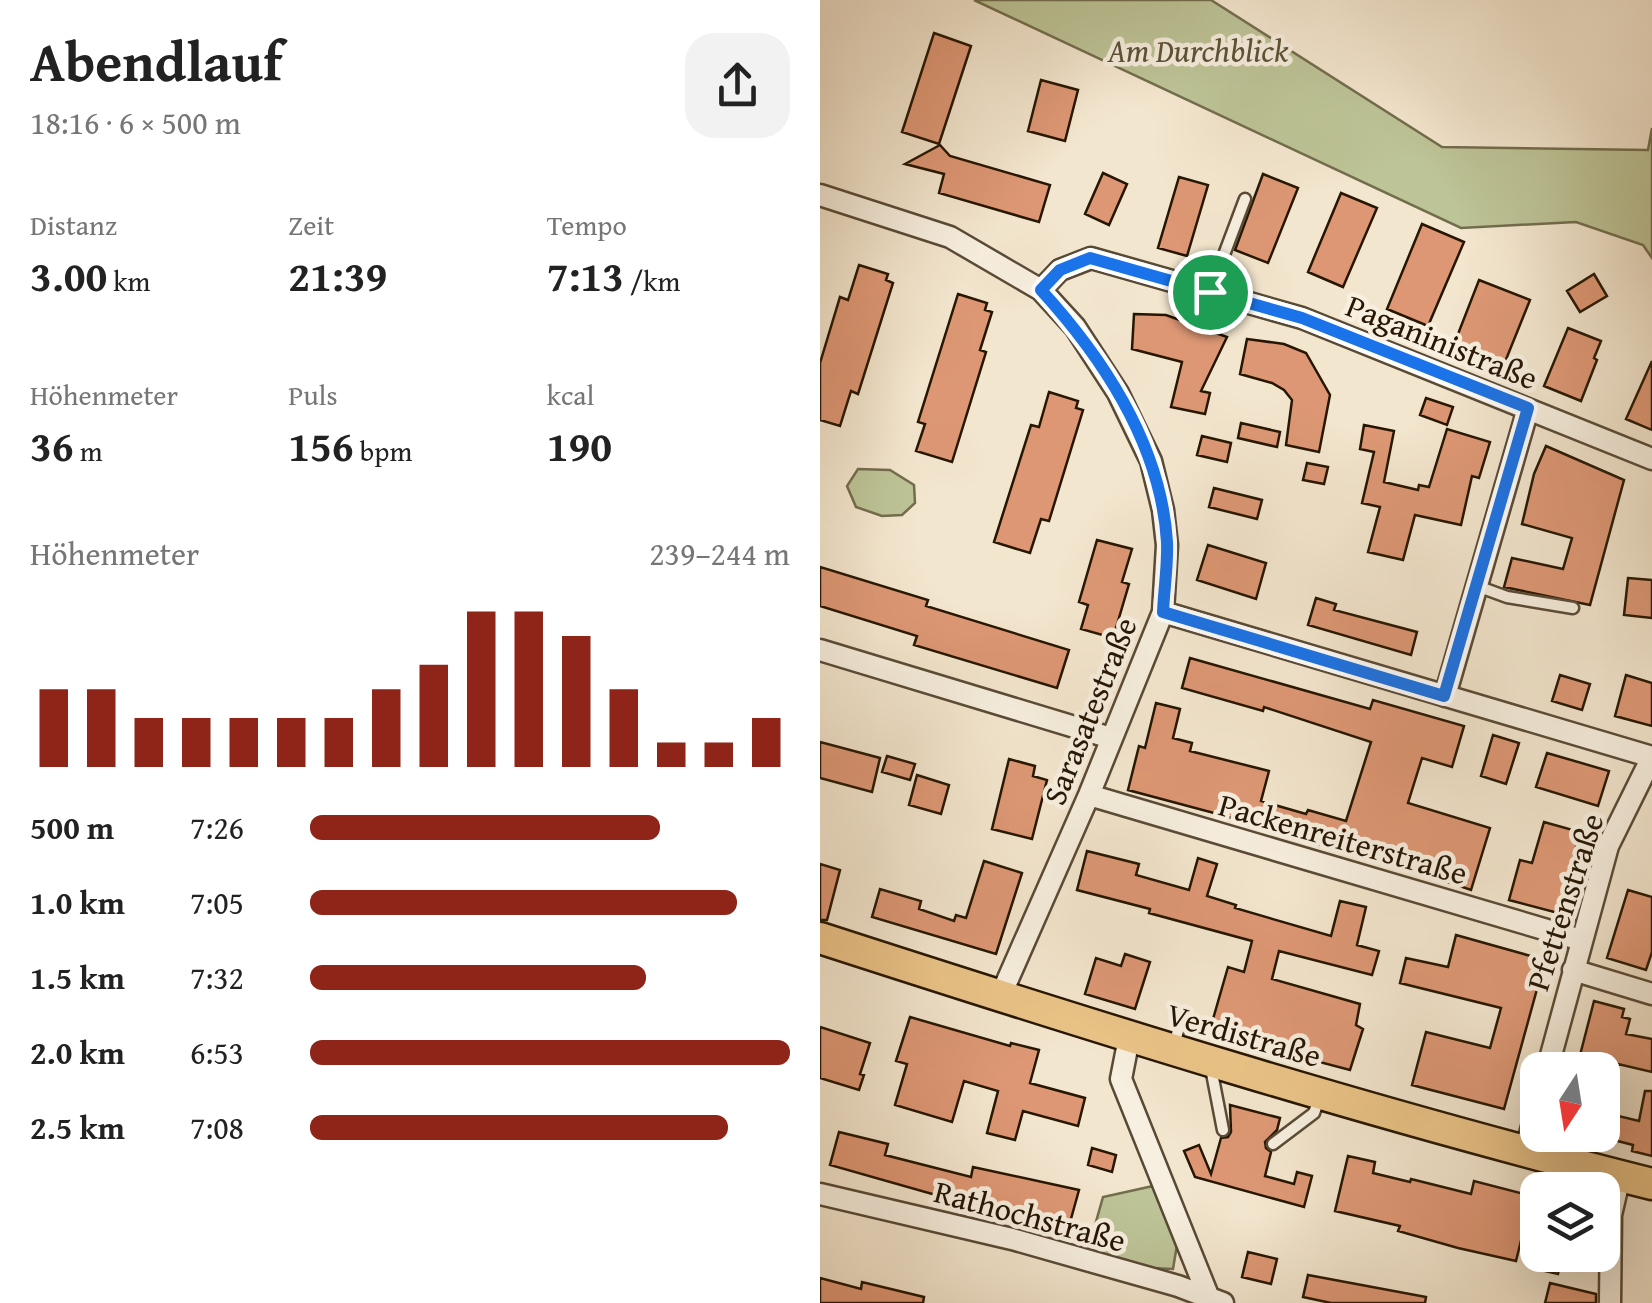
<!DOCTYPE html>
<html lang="de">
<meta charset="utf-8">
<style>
body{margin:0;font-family:"Gentium Book Plus",serif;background:#f2f2f2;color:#222;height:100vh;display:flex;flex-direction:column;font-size:38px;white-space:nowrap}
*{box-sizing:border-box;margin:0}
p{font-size:32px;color:#767676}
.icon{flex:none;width:55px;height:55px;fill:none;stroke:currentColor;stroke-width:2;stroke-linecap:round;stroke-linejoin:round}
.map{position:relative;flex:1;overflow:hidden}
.sheet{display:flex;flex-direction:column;background:#fff;width:820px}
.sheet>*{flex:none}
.needle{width:65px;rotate:192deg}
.buttons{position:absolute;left:700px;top:1052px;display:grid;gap:20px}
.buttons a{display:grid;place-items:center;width:100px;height:100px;border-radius:20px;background:#fff;box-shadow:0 10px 40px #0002;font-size:50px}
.pin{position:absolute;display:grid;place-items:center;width:85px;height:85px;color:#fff;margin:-42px;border:5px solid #fff;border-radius:50%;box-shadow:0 2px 10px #0007}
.round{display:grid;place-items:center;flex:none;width:105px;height:105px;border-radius:30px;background:#f2f2f2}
.headline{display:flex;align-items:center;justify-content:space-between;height:170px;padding:0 30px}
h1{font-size:55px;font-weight:600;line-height:75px}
.figures{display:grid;grid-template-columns:repeat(3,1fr);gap:15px;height:170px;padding:10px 30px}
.figures div{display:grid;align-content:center}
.figures b{font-size:42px;font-weight:600}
.figures small{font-size:28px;font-weight:400}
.figures p{font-size:28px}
.chart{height:280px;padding:20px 30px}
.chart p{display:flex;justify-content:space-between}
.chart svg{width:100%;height:180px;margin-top:10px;stroke:#8f2418;stroke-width:6}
ul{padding:0 30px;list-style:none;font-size:32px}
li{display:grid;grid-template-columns:160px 120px 1fr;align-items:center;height:75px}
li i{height:25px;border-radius:12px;background:#8f2418}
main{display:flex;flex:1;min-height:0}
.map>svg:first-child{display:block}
.green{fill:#bdc497;stroke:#726d4d;stroke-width:2.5}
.building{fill:#dd9774;stroke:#261603;stroke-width:2.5}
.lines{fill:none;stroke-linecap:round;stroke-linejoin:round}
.service-casing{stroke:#594a36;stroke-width:15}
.minor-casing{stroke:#594a36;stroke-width:25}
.primary-casing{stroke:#261603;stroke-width:35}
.service{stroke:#f7efdf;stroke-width:10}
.minor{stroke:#f7efdf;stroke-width:20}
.primary{stroke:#eac387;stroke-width:30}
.route-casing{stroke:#fff;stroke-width:20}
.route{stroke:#1a73e8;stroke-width:12}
.labels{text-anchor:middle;stroke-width:9;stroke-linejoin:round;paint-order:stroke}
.park-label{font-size:32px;font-style:italic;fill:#5b5337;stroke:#f7efdf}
.street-label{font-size:32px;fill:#261603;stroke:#f7efdf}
</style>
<main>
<section class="sheet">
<div class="headline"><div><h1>Abendlauf</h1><p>18:16 · 6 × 500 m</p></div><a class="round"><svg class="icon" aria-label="share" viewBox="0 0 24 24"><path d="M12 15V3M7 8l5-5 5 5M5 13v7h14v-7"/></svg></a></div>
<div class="figures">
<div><p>Distanz</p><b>3.00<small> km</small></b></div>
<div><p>Zeit</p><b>21:39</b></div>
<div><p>Tempo</p><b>7:13<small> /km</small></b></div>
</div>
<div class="figures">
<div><p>Höhenmeter</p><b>36<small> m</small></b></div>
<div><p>Puls</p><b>156<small> bpm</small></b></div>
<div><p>kcal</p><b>190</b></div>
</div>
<div class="chart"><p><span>Höhenmeter</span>239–244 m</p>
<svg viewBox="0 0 160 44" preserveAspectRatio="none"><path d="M5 44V25M15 44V25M25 44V32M35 44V32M45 44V32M55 44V32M65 44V32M75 44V25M85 44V19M95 44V6M105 44V6M115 44V12M125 44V25M135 44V38M145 44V38M155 44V32"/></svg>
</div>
<ul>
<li><b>500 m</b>7:26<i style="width:73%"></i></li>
<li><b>1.0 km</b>7:05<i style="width:89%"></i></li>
<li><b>1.5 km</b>7:32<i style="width:70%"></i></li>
<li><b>2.0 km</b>6:53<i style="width:100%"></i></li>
<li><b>2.5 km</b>7:08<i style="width:87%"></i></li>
</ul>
</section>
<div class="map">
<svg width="832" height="1303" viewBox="0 0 832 1303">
<rect width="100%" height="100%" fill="#f3e6ce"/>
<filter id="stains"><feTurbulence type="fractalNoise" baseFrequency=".002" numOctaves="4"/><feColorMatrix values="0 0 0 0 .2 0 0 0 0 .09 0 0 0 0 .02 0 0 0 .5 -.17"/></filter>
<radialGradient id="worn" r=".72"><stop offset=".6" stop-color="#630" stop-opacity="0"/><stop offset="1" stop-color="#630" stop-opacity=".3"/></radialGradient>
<path class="green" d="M154,0H391L622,147L828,150L832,128V258L823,245L756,222L641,228Z
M38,469L70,470L94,485L95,503L82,515L62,516L36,507L27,486Z
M333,1186L358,1239L353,1269L330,1268L268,1250L283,1197Z"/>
<path class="building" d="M114,33L151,46L119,144L82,132Z
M221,80L258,90L245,141L208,131Z
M120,145L130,156L230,185L219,222L119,193L124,174L85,164Z
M283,173L307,184L289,225L265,214Z
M443,174L478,188L448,263L415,250Z
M359,177L388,185L367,256L338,248Z
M521,193L557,208L523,287L488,272Z
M602,224L644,242L608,326L567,309Z
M39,265L68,274L66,280L73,283L38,394L31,391L20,426L0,420V363L20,297L28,300Z
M774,274L787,296L760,312L747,291Z
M659,280L710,300L681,372L631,352Z
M138,294L167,303L165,310L172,312L160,350L166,352L132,462L96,451L105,424L98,422Z
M314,314L346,315L407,337L381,391L390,393L385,414L351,407L362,362L312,349Z
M748,328L781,341L774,358L777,360L761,401L724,386Z
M427,339L464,344L486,353L510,395L499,452L466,445L472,400L464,390L452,383L420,374Z
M832,361V430L806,419Z
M229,392L258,401L256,408L263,410L229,521L221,519L210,553L174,542L211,425L219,427Z
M606,398L633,407L627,425L600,415Z
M421,423L460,432L457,447L418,438Z
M544,425L574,431L564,482L598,490L599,485L609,487L627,429L670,442L659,478L652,476L641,525L595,515L583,560L548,552L560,507L542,503L554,452L540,449Z
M382,436L411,443L407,462L377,455Z
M726,446L804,480L770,605L684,587L692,558L743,569L752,538L702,524L714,474Z
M487,463L508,467L504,484L483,480Z
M394,488L442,500L437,519L389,507Z
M277,540L312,549L302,582L309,584L293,638L261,629L268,605L259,602Z
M388,545L446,563L436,599L377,580Z
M0,567L108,600L106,606L249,650L237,688L94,645L97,636L0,606Z
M808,578L832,580V618L804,615Z
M496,598L516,604L514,610L597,632L591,655L488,625Z
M370,658L550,709L553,700L644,726L632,767L602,758L588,803L670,828L651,890L592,870L479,839L480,836L308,790L319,746L325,748L336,703L360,709L353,738L372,743L370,751L449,771L441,801L486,814L488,810L526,821L551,742L444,707L443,711L362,688Z
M740,675L770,684L762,710L732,701Z
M806,675L832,683V726L795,716Z
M673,735L699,743L686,784L661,776Z
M0,742L60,758L52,792L0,778Z
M727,753L789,771L778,806L716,787Z
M67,756L95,764L90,780L62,772Z
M189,759L215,766L213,776L227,780L212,839L172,829Z
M97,775L129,785L121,814L89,805Z
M724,822L760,832L738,913L689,900L700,860L712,863Z
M267,851L319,864L316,875L369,890L378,858L397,864L387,896L416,905L415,908L511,936L520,901L546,907L537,945L559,951L552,975L459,951L452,979L540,1004L536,1025L543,1029L530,1070L389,1033L408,967L424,972L432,941L329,913L330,909L257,890Z
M164,861L202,873L176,954L52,917L60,889L101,901L99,909L134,921L136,915L146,918Z
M0,864L20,870L7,920H0Z
M808,890L832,897V952L826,970L787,958Z
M636,935L725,960L684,1109L592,1085L606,1032L670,1048L681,1008L580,983L586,958L628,967Z
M305,954L330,962L315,1009L265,994L276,958L301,966Z
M774,1001L804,1009L802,1017L810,1019L806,1034L832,1039V1072L798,1064L796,1073L758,1063Z
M90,1017L190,1046L191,1043L219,1050L210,1083L265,1098L258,1126L203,1111L195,1140L167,1133L178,1091L144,1081L132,1122L75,1105L87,1064L76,1061Z
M0,1027L50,1043L40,1074L44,1075L39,1090L0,1078Z
M825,1091H832V1156L812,1151L813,1145L782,1137V1112L819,1121Z
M410,1105L460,1118L457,1130L445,1142L446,1148L451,1152L445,1176L474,1184L477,1172L492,1176L484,1207L375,1177L364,1151L379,1145L391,1174L401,1138L408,1137L411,1132Z
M19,1132L68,1144L65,1155L151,1177L153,1167L259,1190L249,1226L144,1203L10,1165Z
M272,1148L296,1155L292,1172L268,1165Z
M528,1156L555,1162L553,1173L590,1182L591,1179L651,1194L654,1181L712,1196L696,1261L638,1248L578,1231L580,1226L515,1211Z
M428,1252L457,1259L451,1284L422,1277Z
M724,1255H742L738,1274L721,1270Z
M488,1275L606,1297L605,1303H511L483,1297Z
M0,1278L41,1289L42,1282L104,1297L103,1303H0Z
M730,1283L776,1294V1303H725Z"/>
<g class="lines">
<defs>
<path id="service" d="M390,292L425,199
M657,586L687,597L753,608
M354,1045L361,1020
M391,1068L403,1130
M453,1144L494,1113L500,1096"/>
<path id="minor" d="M0,195L130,237L221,290L255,327L298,393L331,461L343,510L347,545L343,612L269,795L180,997
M221,290L240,270L271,258L482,318L832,459
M343,612L832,757L788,846L727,1070
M0,650L291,738
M625,696L708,409
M269,795L761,940
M753,970L832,994
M309,1038L301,1079L391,1303
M705,1152L718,1105
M0,1194L192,1239L358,1286L403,1303
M790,1303L791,1215L800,1176"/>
<path id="primary" d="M0,938C275,1027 551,1114 832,1184"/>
</defs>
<use href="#service" class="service-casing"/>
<use href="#minor" class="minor-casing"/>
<use href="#primary" class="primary-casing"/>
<use href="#service" class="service"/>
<use href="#minor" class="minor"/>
<use href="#primary" class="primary"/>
</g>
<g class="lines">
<defs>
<path id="route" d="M270,258L482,318L708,408L624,696L343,612C344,589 348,565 347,542C341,446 284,359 221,290L240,270Z"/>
</defs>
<use href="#route" class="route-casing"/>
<use href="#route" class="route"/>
</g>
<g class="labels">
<g class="park-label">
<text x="378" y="62">Am Durchblick</text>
</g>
<g class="street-label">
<text transform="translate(622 342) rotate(22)" y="11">Paganinistraße</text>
<text transform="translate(270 711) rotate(-68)" y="11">Sarasatestraße</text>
<text transform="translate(523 839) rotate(16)" y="11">Packenreiterstraße</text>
<text transform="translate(745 902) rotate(-72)" y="11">Pfettenstraße</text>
<text transform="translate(424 1035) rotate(16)" y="11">Verdistraße</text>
<text transform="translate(210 1216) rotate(15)" y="11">Rathochstraße</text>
</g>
</g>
<rect width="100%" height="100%" filter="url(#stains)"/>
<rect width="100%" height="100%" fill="url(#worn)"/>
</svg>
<div class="buttons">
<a><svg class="needle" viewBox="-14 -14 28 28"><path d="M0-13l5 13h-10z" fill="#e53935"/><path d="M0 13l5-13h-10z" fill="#767676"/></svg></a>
<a><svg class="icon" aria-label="layers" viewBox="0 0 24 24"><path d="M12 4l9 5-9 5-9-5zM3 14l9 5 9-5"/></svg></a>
</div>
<div class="pin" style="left:390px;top:292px;background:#1e9e55"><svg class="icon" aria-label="arrive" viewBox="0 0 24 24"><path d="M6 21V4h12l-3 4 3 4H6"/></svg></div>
</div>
</main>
